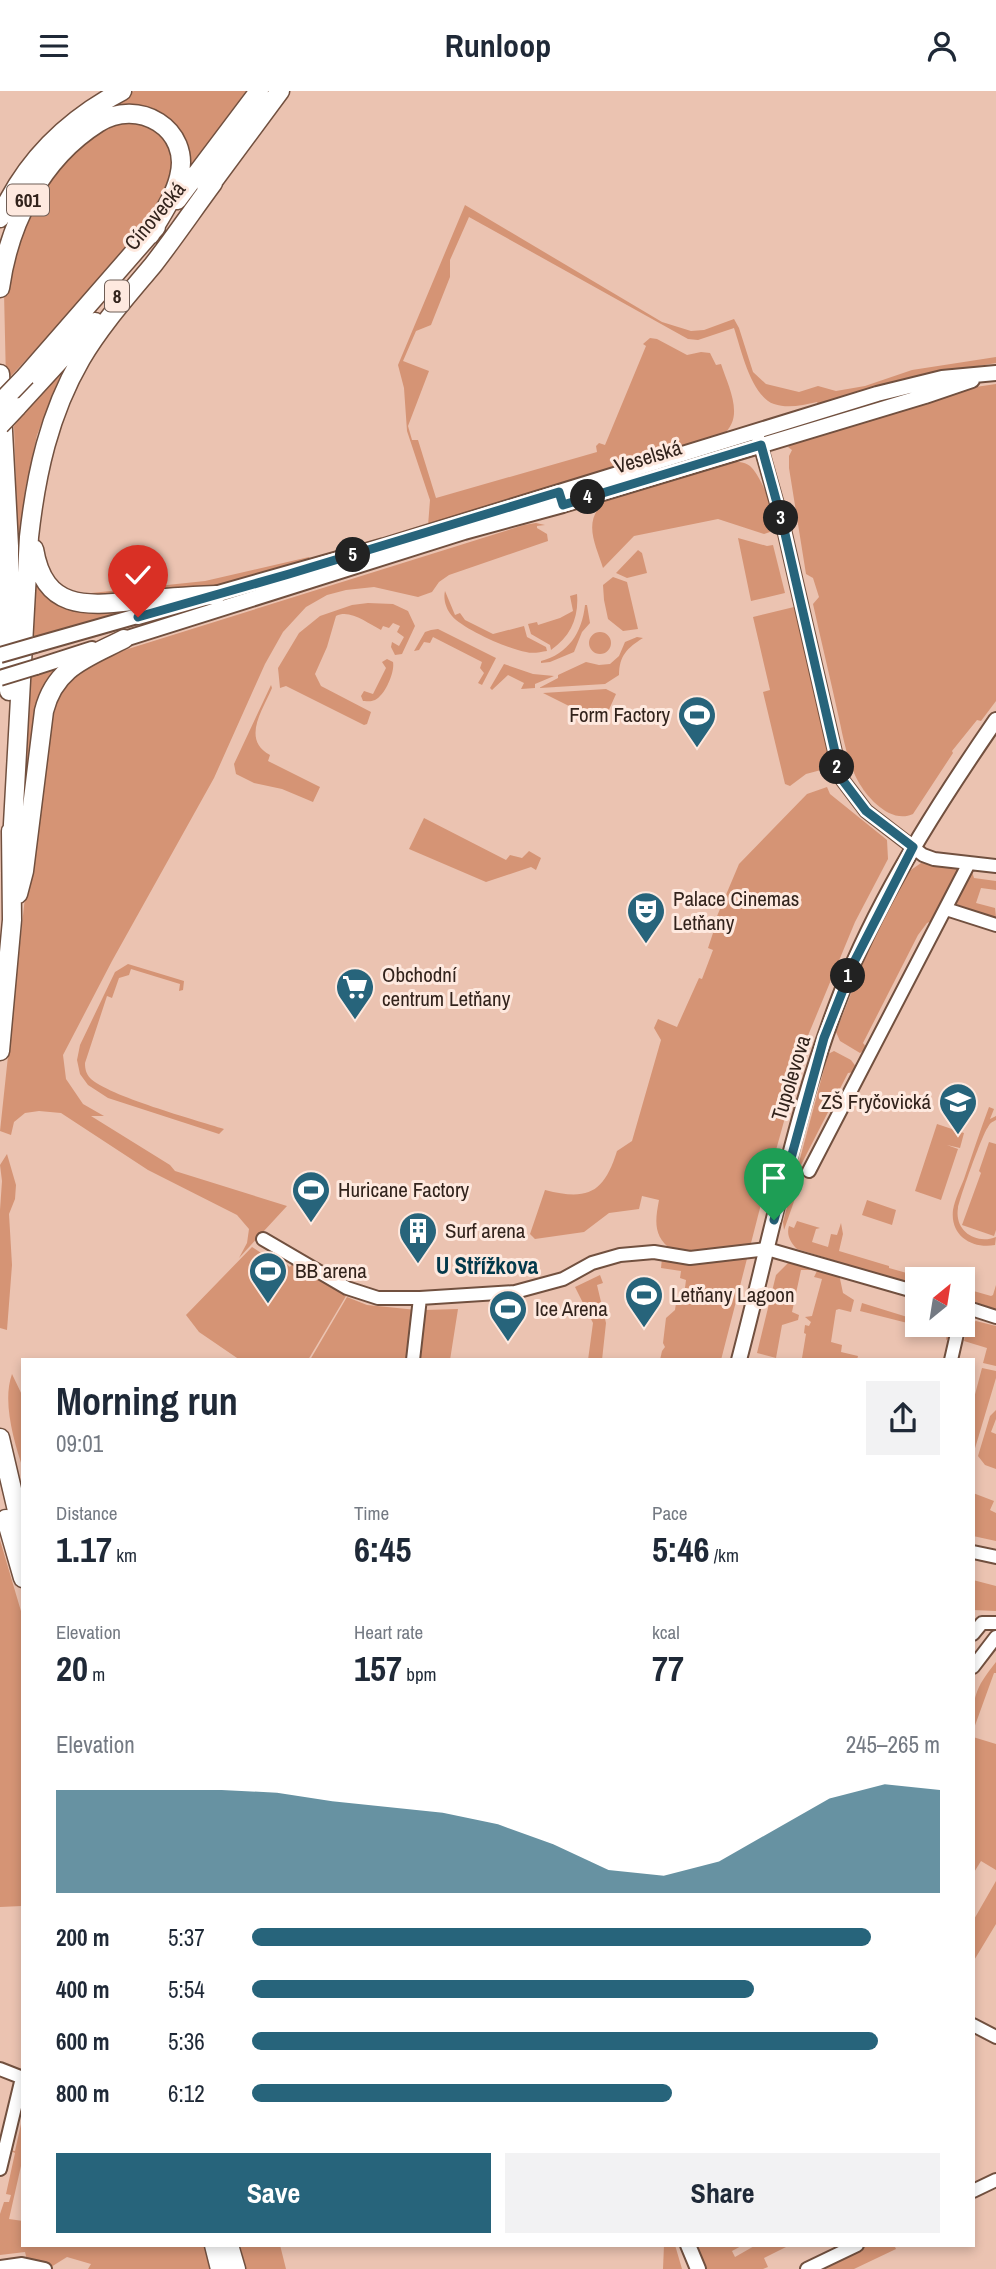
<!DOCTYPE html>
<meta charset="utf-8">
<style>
body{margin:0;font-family:"Archivo Narrow",sans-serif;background:#f2f2f3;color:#1f2937;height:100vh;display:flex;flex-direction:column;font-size:26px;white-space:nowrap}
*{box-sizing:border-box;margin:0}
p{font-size:23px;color:#747a83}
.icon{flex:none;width:38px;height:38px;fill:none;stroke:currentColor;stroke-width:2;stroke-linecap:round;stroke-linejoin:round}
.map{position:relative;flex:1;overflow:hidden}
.details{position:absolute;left:21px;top:1267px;width:954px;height:889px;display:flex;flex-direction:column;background:#fff;border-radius:0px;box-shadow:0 4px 10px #0003}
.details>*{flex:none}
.needle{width:46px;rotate:30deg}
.controls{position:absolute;left:905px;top:1176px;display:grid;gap:14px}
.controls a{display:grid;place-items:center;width:70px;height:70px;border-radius:0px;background:#fff;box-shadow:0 4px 10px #0003;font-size:35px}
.pin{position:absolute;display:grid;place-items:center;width:60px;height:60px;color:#fff;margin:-72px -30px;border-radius:50% 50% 50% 0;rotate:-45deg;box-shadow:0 0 7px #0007}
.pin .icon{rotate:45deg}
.km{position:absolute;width:35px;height:35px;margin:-18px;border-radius:50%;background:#222;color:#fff;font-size:19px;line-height:35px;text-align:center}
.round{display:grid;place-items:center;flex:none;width:74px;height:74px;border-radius:0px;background:#f2f2f3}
.headline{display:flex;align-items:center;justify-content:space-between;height:119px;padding:0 35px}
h1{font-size:38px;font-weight:800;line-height:52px}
.metrics{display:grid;grid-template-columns:repeat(3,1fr);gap:10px;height:119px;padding:7px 35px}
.metrics div{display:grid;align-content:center}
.metrics b{font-size:35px;font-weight:800}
.metrics small{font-size:19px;font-weight:400}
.metrics p{font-size:19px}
.chart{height:196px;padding:14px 35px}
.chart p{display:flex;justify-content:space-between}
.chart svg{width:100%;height:126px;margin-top:7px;fill:#27647b;opacity:.7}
.primary-button{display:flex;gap:14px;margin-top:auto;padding:14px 35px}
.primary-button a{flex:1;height:80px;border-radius:0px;background:#27647b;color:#fff;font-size:28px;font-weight:800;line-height:80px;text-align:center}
.primary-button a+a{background:#f2f2f3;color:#1f2937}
ul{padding:0 35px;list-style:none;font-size:23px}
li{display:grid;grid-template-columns:112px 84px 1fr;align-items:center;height:52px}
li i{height:18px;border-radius:9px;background:#27647b}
header{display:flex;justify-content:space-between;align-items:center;height:91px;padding:0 35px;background:#fff;font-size:32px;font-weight:800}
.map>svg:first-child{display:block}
.green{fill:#d59475}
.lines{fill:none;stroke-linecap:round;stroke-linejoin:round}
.minor-casing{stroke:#71503f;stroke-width:16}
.major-casing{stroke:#71503f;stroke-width:18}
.highway-casing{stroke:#71503f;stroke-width:21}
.minor{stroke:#fff;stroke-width:12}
.major{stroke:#fff;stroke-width:14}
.highway{stroke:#fff;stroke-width:18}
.major-bridge-casing{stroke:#71503f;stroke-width:18;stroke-linecap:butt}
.highway-bridge-casing{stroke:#71503f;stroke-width:21;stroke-linecap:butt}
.major-bridge{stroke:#fff;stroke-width:14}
.highway-bridge{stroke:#fff;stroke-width:18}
.route-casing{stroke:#fff;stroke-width:14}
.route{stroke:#27647b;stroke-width:9}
.labels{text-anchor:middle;stroke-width:6;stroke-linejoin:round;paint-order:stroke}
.shield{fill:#fee9df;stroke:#6f5e56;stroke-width:2}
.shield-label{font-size:19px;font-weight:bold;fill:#32231c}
.street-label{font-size:21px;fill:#32231c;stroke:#fee9df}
.poi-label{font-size:21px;fill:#32231c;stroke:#fee9df;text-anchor:start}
.neighbourhood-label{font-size:23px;font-weight:bold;fill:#03394b;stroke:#fee9df}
</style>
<header><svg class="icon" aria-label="menu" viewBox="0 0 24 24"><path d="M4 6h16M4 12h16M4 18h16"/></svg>Runloop<svg class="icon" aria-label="person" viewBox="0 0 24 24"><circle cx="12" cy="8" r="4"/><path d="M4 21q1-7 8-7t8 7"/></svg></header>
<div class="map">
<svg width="996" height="2178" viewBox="0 0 996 2178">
<rect width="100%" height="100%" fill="#ebc3b1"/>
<path class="green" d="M134,0H246L190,76C189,31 147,1 105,20L115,9Z
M122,28L158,34L178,70L168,105L86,206L6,290L4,201L8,174L41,97L84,49Z
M465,114L662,231L691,240L704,239L734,228L739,237L753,281L766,293L799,301L818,295L836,300L865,295L912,279L996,266V272L921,285L819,315L817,311C803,314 788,318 774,313C751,305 741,258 734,237L698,249L688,248L469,126L450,169V186L431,234L416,240L403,270L429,280L408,335L412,349H418L436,407L597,361L596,355L599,352L605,354L646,255L643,253L650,247L657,248L687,264L701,261L710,262L716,274L721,273C728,295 746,327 722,344L428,435L430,409L407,340L404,297L398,274Z
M64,275L37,344L25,399L19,486L14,335L25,319Z
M996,293V610L981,630L977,629L952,660L953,662L913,723C891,733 868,708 858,690C847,670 843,645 838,623C830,586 821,550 813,513L819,506L813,487L806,483L789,377V365L792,359L788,356L795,350L962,298Z
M728,370C735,371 744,370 750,375C762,386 779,427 770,441L764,443L718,428L634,445L603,477C597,457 585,436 598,418L596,415L590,423H588L594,412Z
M536,432L545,434L537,435V437L547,443L548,450L449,484L439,491L432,501L418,506L374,496L346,499L327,504L306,516L283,541L265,573L214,687L112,870L63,964L66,988L83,1013L104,1025H91L170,1074L175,1080L287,1115L239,1167L247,1152L249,1138L237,1124L148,1079L61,1022L39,1020L25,1022L14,1031L11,1044L0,1040L36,703L47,625L59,593L90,571L128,558L524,434Z
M738,447L767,455L773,454L785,502L751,510Z
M638,459L642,462L647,482L627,487L616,482Z
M42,463C53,485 56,496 82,503L205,490L309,466L311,470L207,499L81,508L56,496Z
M32,480L45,502L169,512L28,549Z
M613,486L627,491L638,538L623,540L608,528L604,509L603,494Z
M445,500L455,524L460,522L465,529L493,543L524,535L527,546L546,556L547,560C540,561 533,563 526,561C508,558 463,538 452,525C446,518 443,508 445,500Z
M577,503C579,526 571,545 551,559L550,554L531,543L528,533L537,531L538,534L560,527L573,520L570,505Z
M368,512L393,513L408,520L415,535L402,563L395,564L391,556L392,551L399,555L404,546L397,541L400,535L393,532L389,537L383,535L381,539C367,532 350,518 336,525L327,556L315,583L321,595L371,621L367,633L364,634L286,595L280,597L278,577L299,542L320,525L352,514Z
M585,514H587L590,532L582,541L574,561L550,571L541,572V570C568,563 582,542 585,514Z
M794,516L831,672L824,674L821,679L806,683L790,695L785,693L763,601L770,599L753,526Z
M431,539L438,538L496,567L482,594L478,592L484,582L480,577L482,571L433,546L430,552L424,551L419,559L414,560L425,541Z
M589 552a11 11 0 1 1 22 0a11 11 0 1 1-22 0Z
M637,546L643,547C627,557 619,565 619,584L605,593L539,597L558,587V584L586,571L599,574L610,573L619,565L625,551Z
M387,568L393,571C395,581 385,604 375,609C370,611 368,610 363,610L361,605L364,600L373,603L386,577L382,571Z
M504,573L533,583L554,585L535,593V597L521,598L524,592L508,584L492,599L490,597Z
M64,574L53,584L19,769L26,588Z
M271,594L272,597C263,619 241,648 270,664L268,670L320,696L313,711L282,698L254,692L236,683L234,673Z
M606,598L616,603L603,632L543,602Z
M827,696L830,703L887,749L888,768L855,831L807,947L760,1117L721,1269H660L662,1260L665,1256L663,1252L666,1227L675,1219L676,1212H683L686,1189L680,1187L681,1180L661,1177L662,1167L672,1159C653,1146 655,1130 659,1109L642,1105L639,1118L609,1122L584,1141L535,1148L530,1143L545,1099C588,1110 604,1102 617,1060L632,1050L661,949L654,937L658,928L677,936L699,887L702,888L713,859L708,857L714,839L712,837L739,773L807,703Z
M424,727L506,769L510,764L522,767L529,760L541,767L536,779L531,776L486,791L409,758Z
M921,772L971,777L974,787L996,790V799L981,797L976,812L995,817L996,826L968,818L967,820L960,819L927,832L918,844L863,952L867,957L860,962L840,950L836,941L865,867L887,820L908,781Z
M128,873L184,890L183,899L179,900L180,893L131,878L129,884L119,887L112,907L107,905L85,972C85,978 86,982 90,987C108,1005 196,1029 224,1038L219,1043L108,1007L88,994L80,983L77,969L80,954L115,881Z
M834,960L851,969L857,977L855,981L848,982L801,1074L805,1079L784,1139L783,1131L828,963Z
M989,1016L994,1018L990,1028L996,1025V1029C992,1031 990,1032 988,1036C982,1044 960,1106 958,1117C954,1140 976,1154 996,1146L995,1154C972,1158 950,1145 953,1119C955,1108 960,1098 964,1088C972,1064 980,1040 989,1016Z
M937,1033L964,1042L960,1057L947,1054L958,1058L941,1109L915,1100Z
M989,1051L996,1053V1139L994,1145L962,1134L981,1082L979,1080Z
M7,1063L16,1094L15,1108L9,1123L12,1174L7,1239L0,1237V1119L2,1090L0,1074Z
M867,1109L896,1119L892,1134L862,1124Z
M797,1130L820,1137L816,1138L812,1151L828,1156L831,1143L837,1144L841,1132L843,1143L839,1160L889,1175V1177L928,1188H917V1195L797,1158C791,1152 786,1144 789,1135L794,1137Z
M252,1156L281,1175L284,1171L290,1176L292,1173L346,1205L308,1269H240L199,1241L186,1224Z
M790,1170L809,1175L810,1179H801L792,1221L799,1224L798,1229L782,1234L776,1267L757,1262L776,1184Z
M818,1178L839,1183L843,1202L854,1209L851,1221L839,1218L836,1219L831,1251L842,1254L841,1261L858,1265L857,1269H811L802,1267L806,1243L804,1242L805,1234L809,1235L811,1231L805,1226L812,1225L822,1188L814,1186Z
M600,1184L603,1192L597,1194L606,1232L602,1269H588L593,1232L575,1196Z
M996,1194V1218L963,1208V1197L991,1205L993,1204Z
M347,1206L367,1214L417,1219L411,1269H310Z
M862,1212L917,1229V1234H953L951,1246L946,1249L947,1242L860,1220Z
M458,1218L450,1269H418L424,1219Z
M976,1230L996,1235V1275L983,1272L987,1257L964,1250L969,1233Z
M982,1277L996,1280V1287L973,1364V1311Z
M12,1283L23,1306V1378C14,1350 2,1311 12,1283Z
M996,1319V1328L991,1341L996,1343V1378L985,1374L978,1365L990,1325Z
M973,1402L994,1410L990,1419L996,1422V1450L973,1445Z
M0,1449L23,1527V1819L22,1815L0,1816Z
M973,1489L996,1495V1520L973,1519Z
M996,1571V1582H994L973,1640C973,1605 974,1599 996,1571Z
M973,1646L996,1653V1779L981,1770L973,1783Z
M996,1790V1833L973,1871V1830Z
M23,2024V2066L9,2128L23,2130V2154H205L213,2178H88L91,2173L67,2166L51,2176L27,2169L25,2161L0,2164V2123L4,2111H9L11,2104L6,2103L15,2062L9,2059L15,2060Z
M240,2154H280L286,2178H246Z
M664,2154H675L682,2178H663Z
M695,2154H743L732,2160L735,2166L756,2154H790L764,2167L768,2176L763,2178H703Z
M866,2154H894L896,2158L854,2178H816Z"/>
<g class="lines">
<defs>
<path id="minor" d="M758,346L783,434L841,687L866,720L923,764L934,768L996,775
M946,818L996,834
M809,1080L969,772
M263,1148L347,1197L378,1207H420L515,1201L563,1188L592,1172L620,1164L654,1161L690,1167L767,1158L917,1201
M962,1215L996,1226
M413,1269L420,1207
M951,1269L959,1234
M973,1461L996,1466
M973,1543L982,1532H996
M973,1576L996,1546
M973,1934L996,1946
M0,1978L23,1987
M0,2078L22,1987
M973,2100L996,2089
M0,2176L22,2173L45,2178
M807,2178L857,2154"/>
<path id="major" d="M115,551L464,441L563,414L925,305L972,289
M35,554L384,455L877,303L942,287L996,282
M36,576L92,558
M739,1269C774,1136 799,997 854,871C892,785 943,706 996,629
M688,2154L698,2178"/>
<path id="highway" d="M206,100L280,0
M177,109L259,0
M0,127C25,70 67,29 122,0
M0,197C9,132 41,68 98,32C138,6 192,38 179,86C174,107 160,126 150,144
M0,283L9,455V600
M26,285L156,136
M17,316L95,231
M34,458C45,524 92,514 145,509C168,506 192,505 216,504
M12,751L29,446C36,383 49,323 81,268C101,234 128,204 153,174C174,147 193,119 213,92
M18,803L24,780L44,620C55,576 87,567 124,548
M0,960L12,829L11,740
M0,1347L23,1445
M6,1428L23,1487
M214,2154L220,2178
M229,2154L236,2178"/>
</defs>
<use href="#minor" class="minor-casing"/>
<use href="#major" class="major-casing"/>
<use href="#highway" class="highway-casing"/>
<use href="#minor" class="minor"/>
<use href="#major" class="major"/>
<use href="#highway" class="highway"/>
<defs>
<path id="major-bridge" d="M0,564L35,554
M0,587L36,576"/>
<path id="highway-bridge" d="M0,312L26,285
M0,334L17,316"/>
</defs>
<use href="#major-bridge" class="major-bridge-casing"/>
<use href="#highway-bridge" class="highway-bridge-casing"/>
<use href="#major-bridge" class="major-bridge"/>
<use href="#highway-bridge" class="highway-bridge"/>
</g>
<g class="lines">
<defs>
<path id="route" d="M138,526L289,483L559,401L563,414L761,354L783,434L841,687L866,720L913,756L854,871L824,947L774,1129"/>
</defs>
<use href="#route" class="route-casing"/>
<use href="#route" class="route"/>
</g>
<defs>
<symbol id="stadium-pin" viewBox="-11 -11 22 30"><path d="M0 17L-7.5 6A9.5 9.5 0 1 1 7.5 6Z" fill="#27647b" stroke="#fee9df"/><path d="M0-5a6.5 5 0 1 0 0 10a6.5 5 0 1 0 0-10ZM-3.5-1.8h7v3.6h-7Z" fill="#fff"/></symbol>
<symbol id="theatre-pin" viewBox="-11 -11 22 30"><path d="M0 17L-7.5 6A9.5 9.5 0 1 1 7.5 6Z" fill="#27647b" stroke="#fee9df"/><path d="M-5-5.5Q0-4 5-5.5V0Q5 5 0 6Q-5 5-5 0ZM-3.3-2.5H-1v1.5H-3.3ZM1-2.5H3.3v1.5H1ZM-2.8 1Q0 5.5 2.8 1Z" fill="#fff"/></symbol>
<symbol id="supermarket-pin" viewBox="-11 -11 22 30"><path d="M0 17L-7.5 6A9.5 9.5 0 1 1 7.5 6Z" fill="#27647b" stroke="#fee9df"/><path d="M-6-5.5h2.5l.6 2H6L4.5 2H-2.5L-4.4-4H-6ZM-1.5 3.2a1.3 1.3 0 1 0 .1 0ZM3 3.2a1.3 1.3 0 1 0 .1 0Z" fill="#fff"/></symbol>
<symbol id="school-pin" viewBox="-11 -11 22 30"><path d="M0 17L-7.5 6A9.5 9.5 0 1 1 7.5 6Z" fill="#27647b" stroke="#fee9df"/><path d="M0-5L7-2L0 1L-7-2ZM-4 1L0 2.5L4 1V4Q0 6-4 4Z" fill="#fff"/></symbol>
<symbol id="building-pin" viewBox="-11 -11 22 30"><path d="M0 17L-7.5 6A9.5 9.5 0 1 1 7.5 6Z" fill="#27647b" stroke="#fee9df"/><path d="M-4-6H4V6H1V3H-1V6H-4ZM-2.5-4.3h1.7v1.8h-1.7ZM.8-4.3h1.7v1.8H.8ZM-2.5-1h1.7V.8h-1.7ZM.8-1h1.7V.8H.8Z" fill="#fff"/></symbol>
</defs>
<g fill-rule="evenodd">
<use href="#stadium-pin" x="675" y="602" width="44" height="60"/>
<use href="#theatre-pin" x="624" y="798" width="44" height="60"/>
<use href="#supermarket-pin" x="333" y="874" width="44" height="60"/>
<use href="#school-pin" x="936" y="989" width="44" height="60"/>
<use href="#stadium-pin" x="289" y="1077" width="44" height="60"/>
<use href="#building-pin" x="396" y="1118" width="44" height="60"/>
<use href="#stadium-pin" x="246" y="1158" width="44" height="60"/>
<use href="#stadium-pin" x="622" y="1182" width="44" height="60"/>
<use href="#stadium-pin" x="486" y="1196" width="44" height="60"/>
</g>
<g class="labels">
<g class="shield">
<rect x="7" y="93.5" width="42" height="31" rx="5"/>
<rect x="105" y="189.5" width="24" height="31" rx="5"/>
</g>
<g class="shield-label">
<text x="28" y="116">601</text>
<text x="117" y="212">8</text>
</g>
<g class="street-label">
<text transform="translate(155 125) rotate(-50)" y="7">Cínovecká</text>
<text transform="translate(648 366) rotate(-17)" y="7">Veselská</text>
<text transform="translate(791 987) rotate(-73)" y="7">Tupolevova</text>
</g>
<g class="poi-label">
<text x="670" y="631" text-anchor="end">Form Factory</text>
<text x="673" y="815">Palace Cinemas<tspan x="673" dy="24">Letňany</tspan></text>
<text x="382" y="891">Obchodní<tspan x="382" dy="24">centrum Letňany</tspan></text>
<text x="931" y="1018" text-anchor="end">ZŠ Fryčovická</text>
<text x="338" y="1106">Huricane Factory</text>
<text x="445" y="1147">Surf arena</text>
<text x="295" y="1187">BB arena</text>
<text x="671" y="1211">Letňany Lagoon</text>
<text x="535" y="1225">Ice Arena</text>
</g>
<g class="neighbourhood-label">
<text x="487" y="1183">U Střížkova</text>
</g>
</g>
</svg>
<div class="controls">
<a><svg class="needle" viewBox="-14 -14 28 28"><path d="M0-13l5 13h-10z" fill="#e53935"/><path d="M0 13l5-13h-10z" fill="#747a83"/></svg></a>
</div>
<div class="pin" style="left:774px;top:1129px;background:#1e9e55"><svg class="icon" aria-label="arrive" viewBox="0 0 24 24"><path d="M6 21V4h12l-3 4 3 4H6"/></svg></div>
<div class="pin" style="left:138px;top:526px;background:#d93025"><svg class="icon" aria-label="check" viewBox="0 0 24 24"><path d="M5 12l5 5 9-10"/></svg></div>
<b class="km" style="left:848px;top:885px">1</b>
<b class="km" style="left:837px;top:676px">2</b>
<b class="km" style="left:781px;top:427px">3</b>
<b class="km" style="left:588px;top:406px">4</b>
<b class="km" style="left:353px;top:464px">5</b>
<section class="details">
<div class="headline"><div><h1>Morning run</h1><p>09:01</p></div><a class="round"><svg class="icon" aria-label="share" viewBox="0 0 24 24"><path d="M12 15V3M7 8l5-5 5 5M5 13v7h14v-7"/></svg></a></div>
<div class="metrics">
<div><p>Distance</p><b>1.17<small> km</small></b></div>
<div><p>Time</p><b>6:45</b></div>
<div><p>Pace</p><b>5:46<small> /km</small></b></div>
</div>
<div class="metrics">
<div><p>Elevation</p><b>20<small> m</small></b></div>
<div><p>Heart rate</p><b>157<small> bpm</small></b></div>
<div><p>kcal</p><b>77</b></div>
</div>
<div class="chart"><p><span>Elevation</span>245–265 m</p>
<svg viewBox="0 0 160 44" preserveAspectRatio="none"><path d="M0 44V8L10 8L20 8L30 8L40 9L50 12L60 14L70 16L80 20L90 27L100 36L110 38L120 33L130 22L140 11L150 6L160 8V44z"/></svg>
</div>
<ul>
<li><b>200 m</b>5:37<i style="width:90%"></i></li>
<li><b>400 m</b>5:54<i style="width:73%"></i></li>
<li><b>600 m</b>5:36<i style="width:91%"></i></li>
<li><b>800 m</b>6:12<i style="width:61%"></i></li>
</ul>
<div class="primary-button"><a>Save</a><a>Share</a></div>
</section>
</div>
